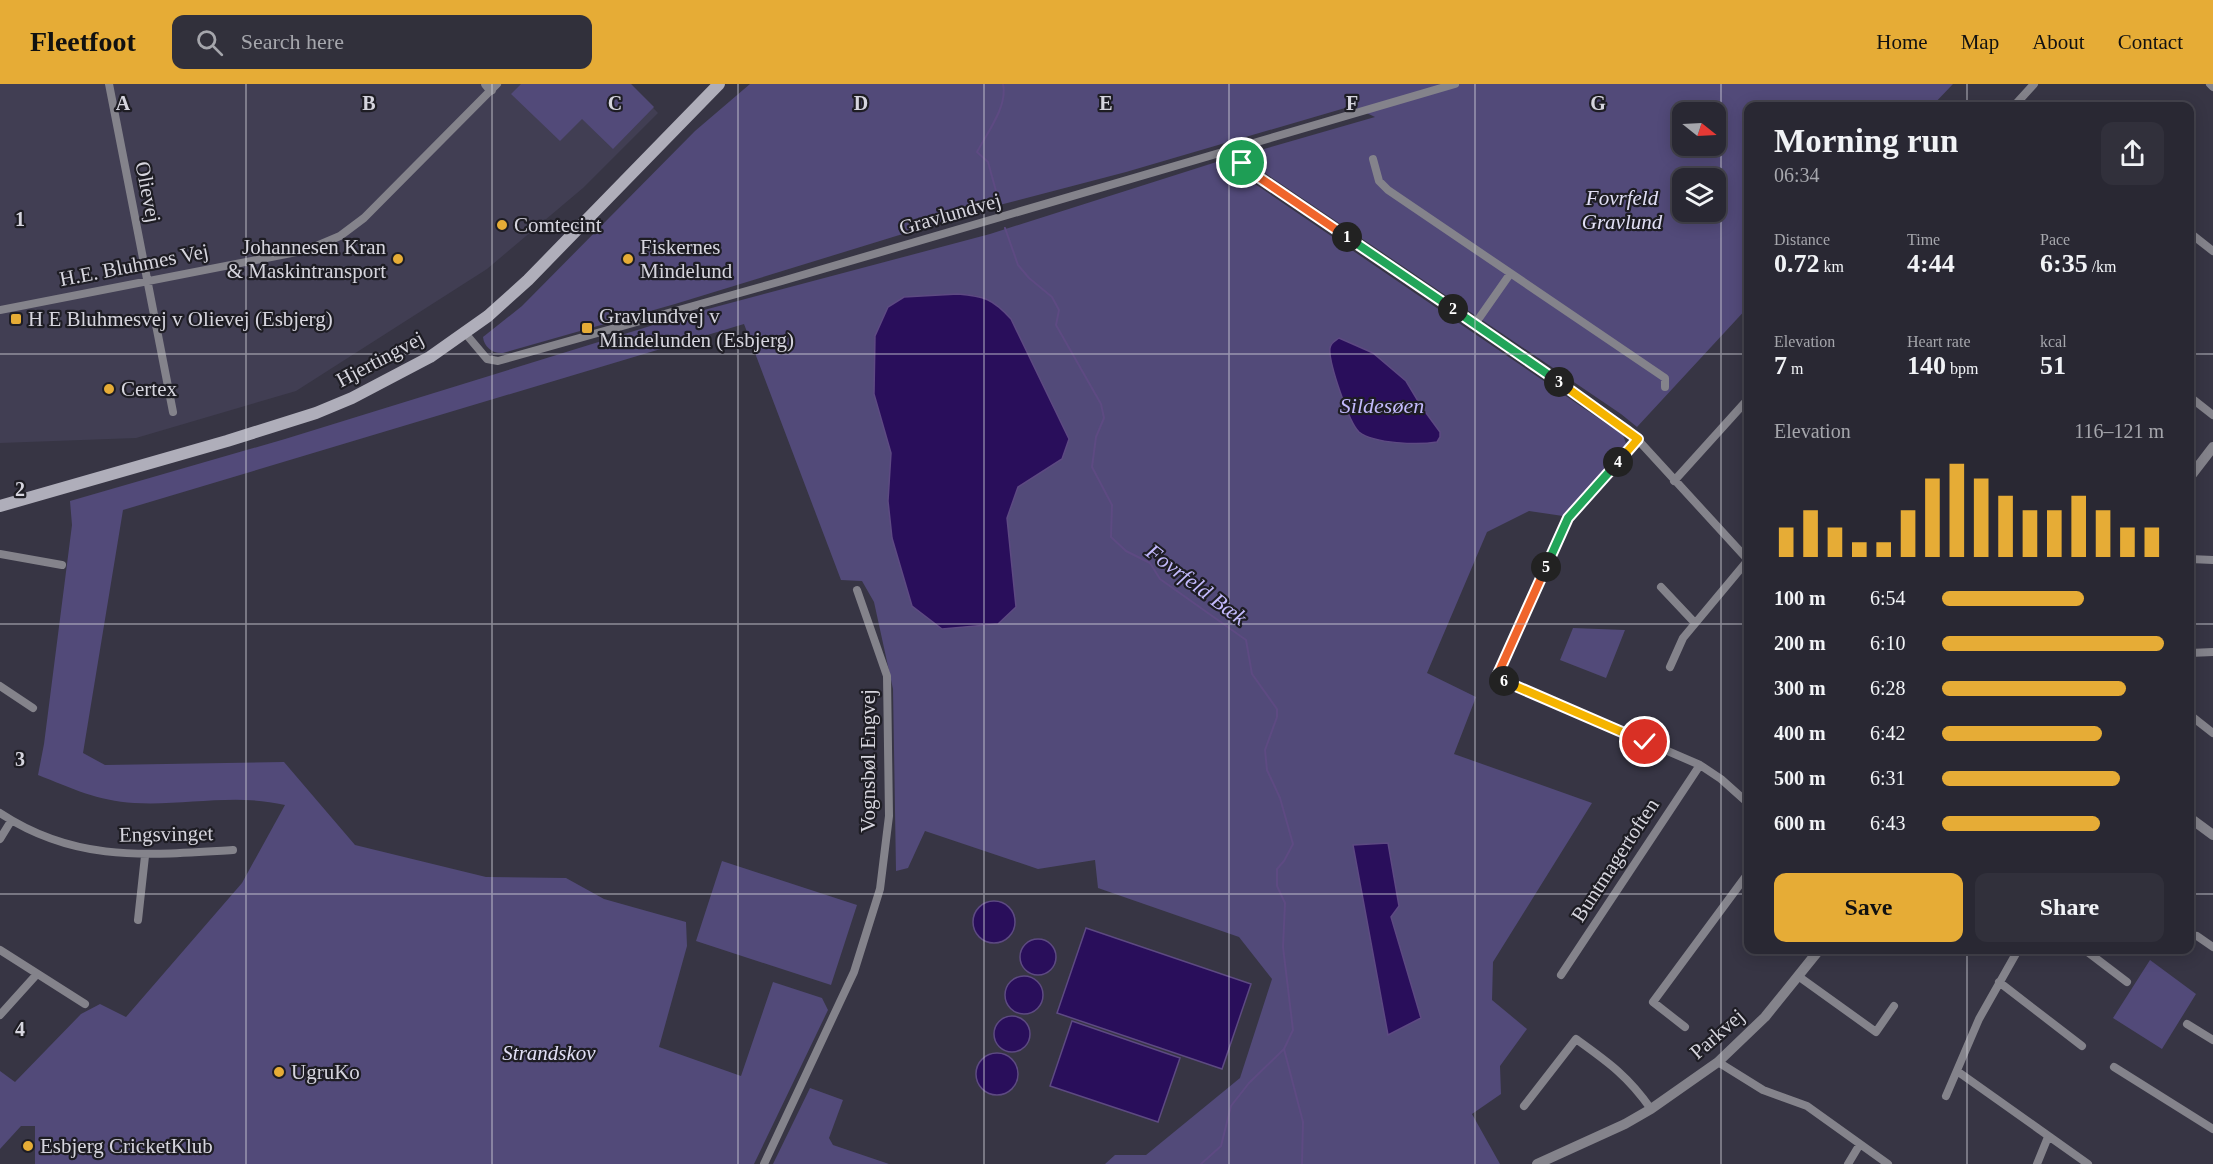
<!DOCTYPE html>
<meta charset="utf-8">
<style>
body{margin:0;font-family:Georgia,serif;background:#31303b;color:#f1f3f6;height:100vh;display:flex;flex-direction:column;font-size:22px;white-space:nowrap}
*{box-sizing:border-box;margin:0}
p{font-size:20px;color:#a5a6ac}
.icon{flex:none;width:33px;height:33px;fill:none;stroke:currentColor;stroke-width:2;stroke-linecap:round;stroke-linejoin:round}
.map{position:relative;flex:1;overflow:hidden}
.drawer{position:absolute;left:1744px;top:18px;width:450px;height:852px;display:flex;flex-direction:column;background:#292833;border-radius:12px;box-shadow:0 3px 15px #0003,0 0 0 2px #45444e}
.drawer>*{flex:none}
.needle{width:39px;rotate:108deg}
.fabs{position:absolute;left:1672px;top:18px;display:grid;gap:12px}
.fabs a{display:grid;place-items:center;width:54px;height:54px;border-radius:12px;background:#292833;box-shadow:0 3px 15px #0003,0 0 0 2px #45444e;font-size:30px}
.pin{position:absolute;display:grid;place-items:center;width:51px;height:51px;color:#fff;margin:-26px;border:3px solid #fff;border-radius:50%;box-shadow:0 2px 6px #0007}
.km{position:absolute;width:30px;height:30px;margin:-15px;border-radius:50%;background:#222;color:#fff;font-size:16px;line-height:30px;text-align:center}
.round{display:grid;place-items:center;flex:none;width:63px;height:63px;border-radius:12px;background:#31303b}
.headline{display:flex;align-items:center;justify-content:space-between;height:102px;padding:0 30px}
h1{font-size:33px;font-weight:600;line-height:45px}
.stats{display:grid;grid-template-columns:repeat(3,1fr);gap:9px;height:102px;padding:6px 30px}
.stats div{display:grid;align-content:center}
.stats b{font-size:26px;font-weight:600}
.stats small{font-size:16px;font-weight:400}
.stats p{font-size:16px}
.chart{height:168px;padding:12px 30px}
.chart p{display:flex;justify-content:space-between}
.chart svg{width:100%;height:108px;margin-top:6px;stroke:#e6ac36;stroke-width:6}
.button{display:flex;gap:12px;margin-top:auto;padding:12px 30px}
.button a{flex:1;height:69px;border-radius:12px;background:#e6ac36;color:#111;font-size:24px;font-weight:600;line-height:69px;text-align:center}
.button a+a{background:#31303b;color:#f1f3f6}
ul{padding:0 30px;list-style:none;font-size:20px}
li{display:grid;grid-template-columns:96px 72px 1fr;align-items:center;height:45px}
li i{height:15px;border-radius:8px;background:#e6ac36}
header{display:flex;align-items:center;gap:36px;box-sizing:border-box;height:84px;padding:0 30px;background:#e6ac36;color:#111}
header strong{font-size:28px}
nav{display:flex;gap:33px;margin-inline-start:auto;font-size:21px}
.search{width:420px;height:54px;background:#31303b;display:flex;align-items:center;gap:15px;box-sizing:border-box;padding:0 21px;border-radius:12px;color:#a5a6ac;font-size:22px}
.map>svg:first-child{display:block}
.built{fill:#413e53}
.green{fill:#524a79;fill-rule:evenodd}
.water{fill:#290e5b;stroke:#5d4a82;stroke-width:1.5}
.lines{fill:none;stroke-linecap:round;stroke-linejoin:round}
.stream{stroke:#5d4a82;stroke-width:2}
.minor{stroke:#84838b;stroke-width:8}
.tertiary{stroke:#84838b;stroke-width:10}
.secondary{stroke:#afaeba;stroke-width:12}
.split-1-casing{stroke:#fff;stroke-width:12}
.split-2-casing{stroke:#fff;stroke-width:12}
.split-3-casing{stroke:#fff;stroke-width:12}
.split-4-casing{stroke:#fff;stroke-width:12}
.split-5-casing{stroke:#fff;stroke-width:12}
.split-6-casing{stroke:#fff;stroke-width:12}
.split-7-casing{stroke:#fff;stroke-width:12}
.split-1{stroke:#f0652b;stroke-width:8}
.split-2{stroke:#22a559;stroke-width:8}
.split-3{stroke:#22a559;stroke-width:8}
.split-4{stroke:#f5b400;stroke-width:8}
.split-5{stroke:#22a559;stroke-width:8}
.split-6{stroke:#f0652b;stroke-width:8}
.split-7{stroke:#f5b400;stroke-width:8}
.grid{fill:none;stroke:#d6d5de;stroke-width:1.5;stroke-opacity:0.55}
.poi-dot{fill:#e6ac36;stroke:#1e1d24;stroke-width:2}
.labels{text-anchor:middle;stroke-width:4.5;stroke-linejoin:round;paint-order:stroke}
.street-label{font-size:21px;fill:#d6d5de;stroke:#1e1d24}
.park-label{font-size:21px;font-style:italic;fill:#e2e0f6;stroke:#1e1d24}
.poi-label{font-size:21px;fill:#d6d5de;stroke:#1e1d24;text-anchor:start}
.water-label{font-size:22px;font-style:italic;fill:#c3bafc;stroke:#1e1d24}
.grid-label{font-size:20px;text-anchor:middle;font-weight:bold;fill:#d6d5de;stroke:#1e1d24;stroke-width:4.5;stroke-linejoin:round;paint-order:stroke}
</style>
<header>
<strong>Fleetfoot</strong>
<div class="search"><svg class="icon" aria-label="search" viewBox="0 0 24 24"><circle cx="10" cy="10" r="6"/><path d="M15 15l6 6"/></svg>Search here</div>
<nav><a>Home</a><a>Map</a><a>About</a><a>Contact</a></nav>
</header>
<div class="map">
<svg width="2213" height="1080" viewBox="0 0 2213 1080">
<rect width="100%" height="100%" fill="#373544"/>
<path class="built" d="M0,0H631L658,29L583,104L487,185L296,307L136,354L0,359Z"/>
<path class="green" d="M521,0H631L654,23L613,65L582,35L560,57L511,10Z
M750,0H1953L1932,22H1749V222L1637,343L1621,330L1265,89L1251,77L1250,69L1375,33L1352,22L1126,88L984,125L675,220L503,269C493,270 484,263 483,253L522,222L695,47ZM1683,28H1716V62H1683ZM1683,94H1716V128H1683Z
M1229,74L1255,100L1623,351L1627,362L1563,432L1529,427L1487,448L1427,589L1476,613L1454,670L1592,719L1493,878L1492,916L1527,945L1500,982L1501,1010L1472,1030L1500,1080H1105L1115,1071H1146L1240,994L1272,895L1239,853L1098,804L1095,776L1038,785L925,747L908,784L896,787L893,605L874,518L862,497L841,496L744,240L123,426L83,669L105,681L284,678L355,761L486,793L566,794L604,815L686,838L687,862L659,963L741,992L773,898L822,914L828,926L754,1080H35V1042H21L0,1065V987L15,998L81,930L100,920L126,933L242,799L285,721C235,709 184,722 134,719C98,717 71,704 38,691L44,660L72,441L70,417L285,355L689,230L990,150ZM958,210L977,212L1062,375L1018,403L1007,434L1016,522H912L892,454L888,417L904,213Z
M1573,544L1625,546L1606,594L1560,576Z
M722,777L857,821L831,901L696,857Z
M2150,876L2196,910L2162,965L2113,934Z
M810,1004L843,1016L829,1054L833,1061L889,1080H773Z"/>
<path class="water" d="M958,210C984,212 993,215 1011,235L1069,355L1062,375L1018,403L1007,434L1016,523L998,540L942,545L912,522L892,454L888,417L891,369L874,310L875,252L888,223L904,213Z
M1339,254L1373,269L1406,297L1421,322L1440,348V353L1437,358C1419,361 1374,360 1359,348C1349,339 1328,277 1330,264C1331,258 1335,257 1339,254Z
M1388,759L1399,822L1391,833L1421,934L1388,951L1353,761Z
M973 838a21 21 0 1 1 42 0a21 21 0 1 1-42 0Z
M1086,844L1251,900L1222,985L1057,929Z
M1020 873a18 18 0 1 1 36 0a18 18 0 1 1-36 0Z
M1005 911a19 19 0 1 1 38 0a19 19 0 1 1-38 0Z
M994 950a18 18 0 1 1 36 0a18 18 0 1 1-36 0Z
M1072,937L1180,974L1158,1038L1050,1002Z
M976 990a21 21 0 1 1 42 0a21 21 0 1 1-42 0Z"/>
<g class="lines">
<path class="stream" d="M999,118L988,78L977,68C987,49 1008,22 1003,0
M1005,144L1018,181L1029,194L1052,213L1059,226L1056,241L1101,320L1104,334L1096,353L1092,383L1112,421L1111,453L1126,467L1150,479L1160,495L1246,556L1252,590L1277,625V633L1265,666L1267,686L1280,714L1293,760L1284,777L1277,785V802L1285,819L1283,863L1293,946L1284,965L1303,1038L1302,1080
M1201,1080L1221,1062L1231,1022L1249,999L1284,965"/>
<path class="minor" d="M109,0L173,328
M2210,0L2213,3
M2020,16L2028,22
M2014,22L2034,0
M1234,66L1242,79L1254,90L1628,345L1749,477
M1373,75L1379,97L1388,106L1665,294V303
M2190,149L2213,167
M0,226L307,166L340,152L364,134L497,0
M1475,240L1510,190
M465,249L487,275L498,277L782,197L1455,0
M2190,313L2213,331
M1638,355L1567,434L1498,594L1700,681L1721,695L1749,720
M1674,397L1749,314
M0,470L62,481
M2190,475L2213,476
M1661,503L1694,538
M2190,569L2213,568
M1670,583L1683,554L1748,476
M0,602L33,624
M2190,631L2213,649
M0,729C76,779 147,771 233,766
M0,755L11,737
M138,836L145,772
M2197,852L2213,863
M0,866L85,920
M2085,866L2127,898
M1561,891L1700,681
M1798,892L1876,948L1894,922
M1999,898L2082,962
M0,931L37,890
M2187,940L2213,956
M1685,943L1653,918L1749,788
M1718,978L1763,1006L1807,1022L1888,1080
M2114,983L2213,1045
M1957,987L2088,1080
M1946,1012L1979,935L2018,866
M1524,1022L1576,955C1608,978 1628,992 1651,1025
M764,1080L854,888L880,805L889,732L887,592L857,506
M1848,1080L1860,1060
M2037,1080L2048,1053"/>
<path class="tertiary" d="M486,0L491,6
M2190,393L2213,363
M2190,734L2213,751
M1537,1080L1625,1040L1651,1025L1718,978L1765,933L1819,866"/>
<path class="secondary" d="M0,422L227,357L316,329L352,314L430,273L488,232L528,196L719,0"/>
</g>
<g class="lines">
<defs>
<path id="split-1" d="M1242,79L1254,90L1347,153"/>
<path id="split-2" d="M1347,153L1453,225"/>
<path id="split-3" d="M1453,225L1559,298"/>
<path id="split-4" d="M1559,298L1638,355L1618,378"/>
<path id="split-5" d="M1546,483L1568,434L1618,378"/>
<path id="split-6" d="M1504,597L1497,592L1546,483"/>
<path id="split-7" d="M1504,597L1645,658"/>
</defs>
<use href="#split-1" class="split-1-casing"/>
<use href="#split-2" class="split-2-casing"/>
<use href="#split-3" class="split-3-casing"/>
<use href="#split-4" class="split-4-casing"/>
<use href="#split-5" class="split-5-casing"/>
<use href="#split-6" class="split-6-casing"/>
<use href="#split-7" class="split-7-casing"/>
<use href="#split-1" class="split-1"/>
<use href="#split-2" class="split-2"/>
<use href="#split-3" class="split-3"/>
<use href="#split-4" class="split-4"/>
<use href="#split-5" class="split-5"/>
<use href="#split-6" class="split-6"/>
<use href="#split-7" class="split-7"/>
</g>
<path class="grid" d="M246,0V1080M492,0V1080M738,0V1080M984,0V1080M1229,0V1080M1475,0V1080M1721,0V1080M1967,0V22M0,270H1749M2190,270H2213M0,540H1749M2190,540H2213M0,810H1749M2190,810H2213M1967,866V1080"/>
<g class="poi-dot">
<circle cx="502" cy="141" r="6"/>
<circle cx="398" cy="175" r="6"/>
<circle cx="628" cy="175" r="6"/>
<rect x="10" y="229" width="12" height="12" rx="3"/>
<rect x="581" y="238" width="12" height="12" rx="3"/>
<circle cx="109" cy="305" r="6"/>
<circle cx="279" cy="988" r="6"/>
<circle cx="28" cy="1062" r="6"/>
</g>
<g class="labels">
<g class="street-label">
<text transform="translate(148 108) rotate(79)" y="7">Olievej</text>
<text transform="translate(950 130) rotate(-16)" y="7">Gravlundvej</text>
<text transform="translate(134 181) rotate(-11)" y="7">H.E. Bluhmes Vej</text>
<text transform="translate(380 275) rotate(-28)" y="7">Hjertingvej</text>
<text transform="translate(868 677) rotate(-90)" y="7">Vognsbøl Engvej</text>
<text transform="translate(166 750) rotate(-1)" y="7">Engsvinget</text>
<text transform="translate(1615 776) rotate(-57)" y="7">Buntmagertoften</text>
<text transform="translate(1717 950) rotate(-41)" y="7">Parkvej</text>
</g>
<g class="park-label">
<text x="1622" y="121">Fovrfeld<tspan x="1622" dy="24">Gravlund</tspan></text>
<text x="549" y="976">Strandskov</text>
</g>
<g class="poi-label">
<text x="514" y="148">Comtecint</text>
<text x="386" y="170" text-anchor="end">Johannesen Kran<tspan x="386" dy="24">&amp; Maskintransport</tspan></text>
<text x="640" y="170">Fiskernes<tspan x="640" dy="24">Mindelund</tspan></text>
<text x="599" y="239">Gravlundvej v<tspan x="599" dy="24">Mindelunden (Esbjerg)</tspan></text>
<text x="28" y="242">H E Bluhmesvej v Olievej (Esbjerg)</text>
<text x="121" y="312">Certex</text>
<text x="291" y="995">UgruKo</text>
<text x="40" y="1069">Esbjerg CricketKlub</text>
</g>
<g class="water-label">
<text x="1382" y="329">Sildesøen</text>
<text transform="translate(1197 500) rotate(37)" y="8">Fovrfeld Bæk</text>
</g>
</g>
<g class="grid-label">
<text x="123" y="26">A</text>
<text x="369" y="26">B</text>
<text x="615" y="26">C</text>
<text x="861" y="26">D</text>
<text x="1106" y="26">E</text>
<text x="1352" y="26">F</text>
<text x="1598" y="26">G</text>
<text x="20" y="142">1</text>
<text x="20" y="412">2</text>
<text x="20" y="682">3</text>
<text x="20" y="952">4</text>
</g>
</svg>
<div class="fabs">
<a><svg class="needle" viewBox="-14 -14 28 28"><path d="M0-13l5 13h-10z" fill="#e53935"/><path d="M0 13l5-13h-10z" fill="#a5a6ac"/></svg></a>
<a><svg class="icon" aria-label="layers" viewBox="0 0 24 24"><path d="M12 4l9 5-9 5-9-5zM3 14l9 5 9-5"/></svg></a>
</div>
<div class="pin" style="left:1242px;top:79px;background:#1e9e55"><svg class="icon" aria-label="arrive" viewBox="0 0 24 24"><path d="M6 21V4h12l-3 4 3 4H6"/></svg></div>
<div class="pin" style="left:1645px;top:658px;background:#d93025"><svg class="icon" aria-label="check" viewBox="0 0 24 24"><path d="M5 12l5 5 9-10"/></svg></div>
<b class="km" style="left:1347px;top:153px">1</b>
<b class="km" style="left:1453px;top:225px">2</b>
<b class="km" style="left:1559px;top:298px">3</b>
<b class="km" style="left:1618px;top:378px">4</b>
<b class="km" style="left:1546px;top:483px">5</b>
<b class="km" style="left:1504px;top:597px">6</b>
<section class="drawer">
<div class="headline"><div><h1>Morning run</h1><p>06:34</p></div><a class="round"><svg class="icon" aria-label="share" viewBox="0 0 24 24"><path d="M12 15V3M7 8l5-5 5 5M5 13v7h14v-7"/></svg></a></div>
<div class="stats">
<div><p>Distance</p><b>0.72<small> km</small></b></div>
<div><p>Time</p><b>4:44</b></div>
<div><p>Pace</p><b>6:35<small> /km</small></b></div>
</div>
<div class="stats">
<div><p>Elevation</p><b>7<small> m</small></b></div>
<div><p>Heart rate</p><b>140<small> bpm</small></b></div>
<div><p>kcal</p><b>51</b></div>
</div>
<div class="chart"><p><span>Elevation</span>116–121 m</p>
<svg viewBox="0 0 160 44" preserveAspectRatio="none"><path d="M5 44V32M15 44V25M25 44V32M35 44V38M45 44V38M55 44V25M65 44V12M75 44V6M85 44V12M95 44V19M105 44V25M115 44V25M125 44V19M135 44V25M145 44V32M155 44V32"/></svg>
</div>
<ul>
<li><b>100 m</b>6:54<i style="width:64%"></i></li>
<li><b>200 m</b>6:10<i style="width:100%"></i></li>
<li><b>300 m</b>6:28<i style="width:83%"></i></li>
<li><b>400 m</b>6:42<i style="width:72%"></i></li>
<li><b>500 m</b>6:31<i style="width:80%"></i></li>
<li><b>600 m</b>6:43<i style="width:71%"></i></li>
</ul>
<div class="button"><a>Save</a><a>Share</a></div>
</section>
</div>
